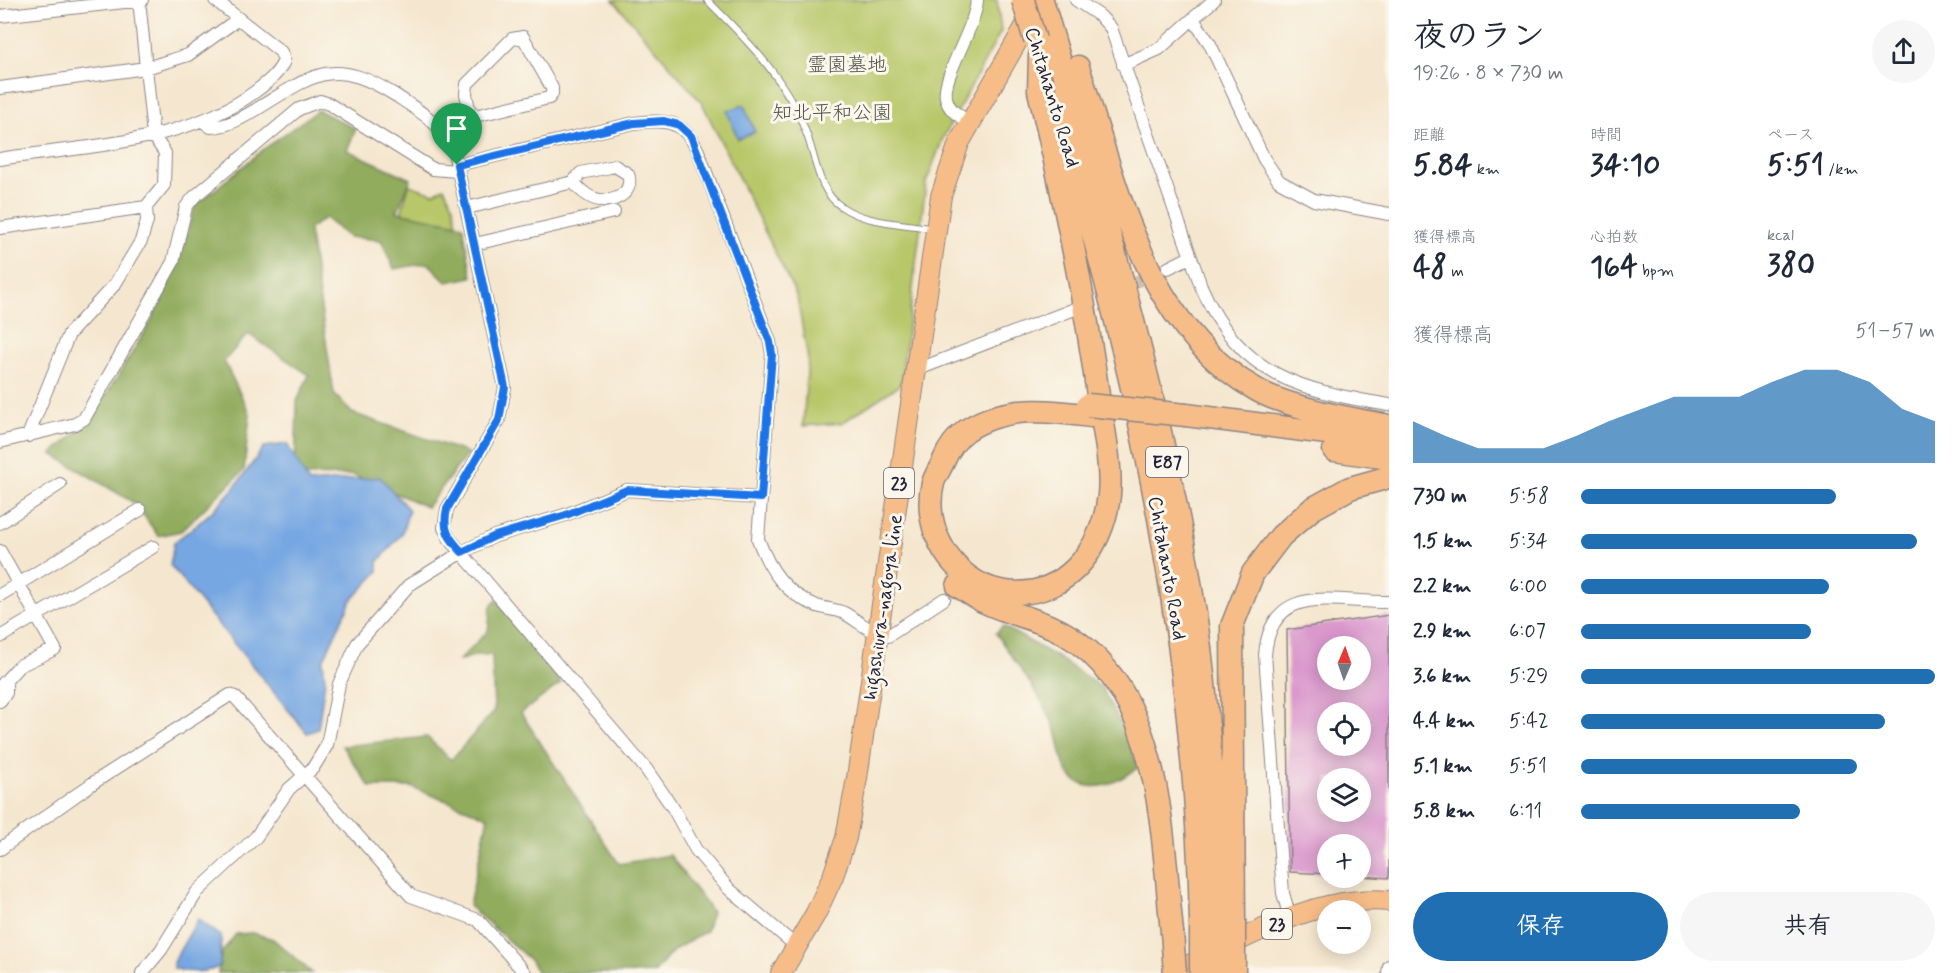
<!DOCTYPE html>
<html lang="ja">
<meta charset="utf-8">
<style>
body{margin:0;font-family:Mynerve,"Klee One",sans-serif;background:#f6f6f7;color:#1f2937;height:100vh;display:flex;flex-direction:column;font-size:22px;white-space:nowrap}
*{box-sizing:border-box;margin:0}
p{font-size:20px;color:#747a83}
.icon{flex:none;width:33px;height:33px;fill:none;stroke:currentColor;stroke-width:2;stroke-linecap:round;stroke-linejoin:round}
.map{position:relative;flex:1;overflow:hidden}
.details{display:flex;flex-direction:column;background:#fff;width:570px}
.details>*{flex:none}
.needle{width:39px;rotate:2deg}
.controls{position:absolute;left:1317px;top:636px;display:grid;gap:12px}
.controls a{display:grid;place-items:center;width:54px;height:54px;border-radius:50%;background:#fff;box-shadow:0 3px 15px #0003;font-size:30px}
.pin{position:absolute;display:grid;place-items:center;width:51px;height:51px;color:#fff;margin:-62px -26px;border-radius:50% 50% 50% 0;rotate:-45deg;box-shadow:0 0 6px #0007}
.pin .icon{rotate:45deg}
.round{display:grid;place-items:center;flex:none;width:63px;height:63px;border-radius:32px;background:#f6f6f7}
.head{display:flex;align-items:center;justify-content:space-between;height:102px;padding:0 24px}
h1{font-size:33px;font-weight:700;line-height:45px}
.stats{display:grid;grid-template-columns:repeat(3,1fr);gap:9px;height:102px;padding:6px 24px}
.stats div{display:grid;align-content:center}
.stats b{font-size:30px;font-weight:700}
.stats small{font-size:16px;font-weight:400}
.stats p{font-size:16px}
.chart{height:168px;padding:12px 24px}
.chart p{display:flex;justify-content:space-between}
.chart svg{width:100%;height:108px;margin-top:6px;fill:#1f6fb2;opacity:.7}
.primary-button{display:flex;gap:12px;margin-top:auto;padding:12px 24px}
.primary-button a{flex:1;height:69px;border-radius:36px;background:#1f6fb2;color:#fff;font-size:24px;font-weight:700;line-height:69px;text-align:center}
.primary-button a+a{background:#f6f6f7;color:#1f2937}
ul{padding:0 24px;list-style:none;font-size:20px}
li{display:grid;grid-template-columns:96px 72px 1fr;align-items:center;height:45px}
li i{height:15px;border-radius:8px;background:#1f6fb2}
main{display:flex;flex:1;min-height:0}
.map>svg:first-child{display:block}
.green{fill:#b7c769;stroke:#6c7452;stroke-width:1.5}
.forest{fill:#91ac5d;stroke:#5a674c;stroke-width:1.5}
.water{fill:#77a7e2;stroke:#4c648e;stroke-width:1.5}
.building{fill:#da98cd;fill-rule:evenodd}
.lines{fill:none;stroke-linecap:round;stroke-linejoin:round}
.street-tunnel{stroke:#cbc0b1;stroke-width:12;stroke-dasharray:12 6;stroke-linecap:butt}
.lane-casing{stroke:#8c8485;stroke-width:8}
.street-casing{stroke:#8c8485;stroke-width:14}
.primary-casing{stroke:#8c8485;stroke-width:22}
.highway-casing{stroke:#8c8485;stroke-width:25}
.lane{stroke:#fff;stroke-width:6}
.street{stroke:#fff;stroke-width:12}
.primary{stroke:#f7bd88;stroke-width:20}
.highway{stroke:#f7bd88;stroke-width:22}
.highway-bridge-casing{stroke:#8c8485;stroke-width:25;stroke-linecap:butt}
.highway-bridge{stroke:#f7bd88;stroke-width:22}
.route-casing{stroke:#fff;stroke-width:12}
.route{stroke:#1a73e8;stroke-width:8}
.labels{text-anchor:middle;stroke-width:6;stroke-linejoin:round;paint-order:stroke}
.shield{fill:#fbf7ec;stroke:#636270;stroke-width:1.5}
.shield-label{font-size:18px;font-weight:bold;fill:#22223b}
.park-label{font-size:20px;fill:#4f5449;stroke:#fbf7ec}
.street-label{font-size:20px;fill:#22223b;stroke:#fbf7ec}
</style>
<main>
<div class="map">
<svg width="1389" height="973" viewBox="0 0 1389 973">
<rect width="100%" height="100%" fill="#fbf7ec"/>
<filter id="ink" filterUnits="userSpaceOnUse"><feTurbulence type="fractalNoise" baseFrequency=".0167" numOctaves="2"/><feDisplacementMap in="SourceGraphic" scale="12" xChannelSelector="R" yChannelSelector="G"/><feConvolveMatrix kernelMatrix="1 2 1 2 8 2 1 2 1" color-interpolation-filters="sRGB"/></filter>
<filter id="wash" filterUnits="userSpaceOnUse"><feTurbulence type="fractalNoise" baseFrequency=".008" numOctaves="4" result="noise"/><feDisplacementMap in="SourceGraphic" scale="24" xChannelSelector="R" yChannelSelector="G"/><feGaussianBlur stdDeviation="1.35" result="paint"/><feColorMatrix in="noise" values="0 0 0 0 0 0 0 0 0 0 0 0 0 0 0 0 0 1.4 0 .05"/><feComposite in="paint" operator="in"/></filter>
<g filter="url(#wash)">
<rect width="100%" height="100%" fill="#f5e7cf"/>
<path class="green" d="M613,0H997L1001,31L943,138L926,183L901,384L842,423L803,426L808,359L797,297L702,103Z
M409,185L434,193L444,187L453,205L458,228L400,217Z"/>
<path class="forest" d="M318,110L356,129L347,150L411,179L397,212L463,225L472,277L447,282L428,263L394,269L381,240L348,237L325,218L309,229L334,394L352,413L468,453L427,507L354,475L295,476L297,401L309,375L248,334L224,361L250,414L244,470L181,531L158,536L136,504L52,454L90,421L151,322L178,263L195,206L265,148Z
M497,600L561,683L521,713L619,864L670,855L712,912L706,931L674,950L654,973H538L531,961L469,906L488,817L411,787H370L342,746L427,737L451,760L494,711L492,655H477L458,661L488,631L491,606Z
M1003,626L1060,659L1102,688L1129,741L1138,768C1120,780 1097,795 1076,781C1061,772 1061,746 1056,731C1043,696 1016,665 996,633Z
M253,933L273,939L312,973H218L222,952L236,934Z"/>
<path class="water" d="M744,105L755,132L738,139L727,111Z
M287,444L309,483L380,477L409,510L402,534L378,562V572L351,601L323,661L325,680L318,729L307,733L170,565L174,542C216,513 235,489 264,447Z
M198,919L221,936L220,966C208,973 187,973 174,968L173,962Z"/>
<g id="blocks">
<path class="building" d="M1389,615V878L1360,876V844H1328V874L1290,872L1287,630ZM1328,646H1360V680H1328ZM1328,712H1360V746H1328ZM1328,778H1360V812H1328Z"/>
</g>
</g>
<g filter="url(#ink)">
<use href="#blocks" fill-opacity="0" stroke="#8c8485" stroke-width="1.5"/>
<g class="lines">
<path class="street-tunnel" d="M1081,306L1156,273"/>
<defs>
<path id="lane" d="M707,0C747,40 787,79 807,135C816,159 818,192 842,207C867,224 905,223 935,229"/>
<path id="street" d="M1076,0L1100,16L1111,28L1201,286C1240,377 1300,390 1389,405
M0,16L142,0
M1193,19L1210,44L1264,159L1279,181L1314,200L1389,214
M1123,65L1159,49L1214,0
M0,88L146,68L188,55L238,19
M204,122L211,127C229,126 242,118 257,109C314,74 333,56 395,95C418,110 439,122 453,147L505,387L499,420L447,509L444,528L449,538L646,769L673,808L696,850L729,889L796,946
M971,123C960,116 948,111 946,97C942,76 975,29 977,0
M445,134L470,114L479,115L549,98L552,94V88L523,37L512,39L467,84L466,94L470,114
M0,159C84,146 187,143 256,91C268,82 278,74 284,61L281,52L215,0
M457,165L634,123C666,120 683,119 698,151L770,342L772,354L758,539C769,569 785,594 817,606C825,609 835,609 844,613C859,621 870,633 888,636L944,599
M467,208L573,182L581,173L615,166L628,174C634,192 617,202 600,200C589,199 580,190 573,182
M0,228L146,207L164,185L165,153L153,135L139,0
M475,244L614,212
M1168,268L1190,257
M916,370L1080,307
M28,436L69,334L115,284L141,241L147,221L146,207
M0,442L75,424L84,419L173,262L186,207L194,197L299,109L320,101L329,104L433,169L457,171
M0,523L60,484
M0,551L55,649L19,666L0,687
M0,595L140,510
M0,637L153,547
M0,701L6,693V681
M0,849L93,783L230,695L235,697L411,896L478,920L525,973
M1290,918L1283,893L1265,655C1271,580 1336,603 1389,602
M142,973L161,950L197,892L256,837L289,789L313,768L327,745L339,684L357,644L409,585L462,552L495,536L565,515L627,490L761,498
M1388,973L1389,966"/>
<path id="primary" d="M781,973L816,913L833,876L846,838L857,778L941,196L959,143L1033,13
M1173,973C1239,942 1313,894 1389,901"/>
<path id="highway" d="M1042,0C1104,213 1170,427 1200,648C1211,739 1216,830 1218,922
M1040,56L1039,91C1063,192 1084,293 1098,395C1103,425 1112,466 1109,495C1103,551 1062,603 1000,591C953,581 921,530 933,483C935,476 940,469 943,462C948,450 956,438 967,430C1005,405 1049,410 1091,416
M1078,67C1116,181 1143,326 1257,390C1288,408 1353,419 1389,426
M1062,127C1141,386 1196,651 1201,923
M1186,415L1389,441
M1334,450L1389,458
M958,586C967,591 976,598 985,602C1010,614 1038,619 1062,632C1163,689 1161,831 1172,932
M1234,920L1232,626L1253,573L1281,536L1312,509L1350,488L1389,477"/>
</defs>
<use href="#lane" class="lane-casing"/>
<use href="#street" class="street-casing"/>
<use href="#primary" class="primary-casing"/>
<use href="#highway" class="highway-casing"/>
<use href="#lane" class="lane"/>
<use href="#street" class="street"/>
<use href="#primary" class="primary"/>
<use href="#highway" class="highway"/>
<defs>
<path id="highway-bridge" d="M1023,0L1035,40
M1088,405L1186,415
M1218,922V973
M1172,932L1175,973
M1201,973V923
M1234,973V920"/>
</defs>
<use href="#highway-bridge" class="highway-bridge-casing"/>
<use href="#highway-bridge" class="highway-bridge"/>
</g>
</g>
<g class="lines" filter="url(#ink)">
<defs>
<path id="route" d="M664,121L679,125L691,136L770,342L772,354L761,498L627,490L566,515L495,536L462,552C449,538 442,530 447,509L499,420L505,387L457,165L634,123Z"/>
</defs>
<use href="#route" class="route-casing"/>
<use href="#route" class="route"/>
</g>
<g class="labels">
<g class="shield">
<rect x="1146" y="447" width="42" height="30" rx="4.5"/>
<rect x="884" y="468" width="30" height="30" rx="4.5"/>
<rect x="1262" y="909" width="30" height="30" rx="4.5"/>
</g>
<g class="shield-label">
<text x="1167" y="468">E87</text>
<text x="899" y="489">23</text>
<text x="1277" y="930">23</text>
</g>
<g class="park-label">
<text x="847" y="71">霊園墓地</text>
<text x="832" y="119">知北平和公園</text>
</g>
<g class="street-label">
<text transform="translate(1053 97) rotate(73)" y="7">Chitahanto Road</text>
<text transform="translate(1168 568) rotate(80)" y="7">Chitahanto Road</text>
<text transform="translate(882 607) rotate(-82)" y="7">higashiura-nagoya line</text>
</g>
</g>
</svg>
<div class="controls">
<a><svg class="needle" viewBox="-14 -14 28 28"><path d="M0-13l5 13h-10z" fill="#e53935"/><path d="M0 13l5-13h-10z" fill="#747a83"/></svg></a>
<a><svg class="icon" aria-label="locate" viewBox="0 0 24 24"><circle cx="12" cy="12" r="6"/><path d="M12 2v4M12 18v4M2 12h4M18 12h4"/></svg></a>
<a><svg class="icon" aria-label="layers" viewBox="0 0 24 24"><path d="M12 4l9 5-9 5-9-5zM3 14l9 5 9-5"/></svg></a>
<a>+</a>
<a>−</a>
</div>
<div class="pin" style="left:457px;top:165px;background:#1e9e55"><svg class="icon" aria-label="arrive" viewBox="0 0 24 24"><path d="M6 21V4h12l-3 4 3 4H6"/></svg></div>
</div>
<section class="details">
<div class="head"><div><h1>夜のラン</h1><p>19:26 · 8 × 730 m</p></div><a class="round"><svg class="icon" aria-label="share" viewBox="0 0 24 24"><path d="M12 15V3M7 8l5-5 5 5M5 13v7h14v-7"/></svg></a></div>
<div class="stats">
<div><p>距離</p><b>5.84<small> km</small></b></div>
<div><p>時間</p><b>34:10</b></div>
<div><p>ペース</p><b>5:51<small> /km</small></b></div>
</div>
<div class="stats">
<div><p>獲得標高</p><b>48<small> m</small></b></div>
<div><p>心拍数</p><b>164<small> bpm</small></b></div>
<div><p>kcal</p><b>380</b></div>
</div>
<div class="chart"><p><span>獲得標高</span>51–57 m</p>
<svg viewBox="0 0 160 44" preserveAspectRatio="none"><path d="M0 44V27L10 33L20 38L30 38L40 38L50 33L60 27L70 22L80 17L90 17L100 17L110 11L120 6L130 6L140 11L150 22L160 27V44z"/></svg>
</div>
<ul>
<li><b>730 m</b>5:58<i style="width:72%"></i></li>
<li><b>1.5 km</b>5:34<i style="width:95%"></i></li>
<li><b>2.2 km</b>6:00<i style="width:70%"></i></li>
<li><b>2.9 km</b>6:07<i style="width:65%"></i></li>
<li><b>3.6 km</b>5:29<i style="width:100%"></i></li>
<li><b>4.4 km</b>5:42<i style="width:86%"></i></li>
<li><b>5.1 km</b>5:51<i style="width:78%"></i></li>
<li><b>5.8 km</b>6:11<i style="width:62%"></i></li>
</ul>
<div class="primary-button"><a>保存</a><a>共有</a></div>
</section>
</main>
